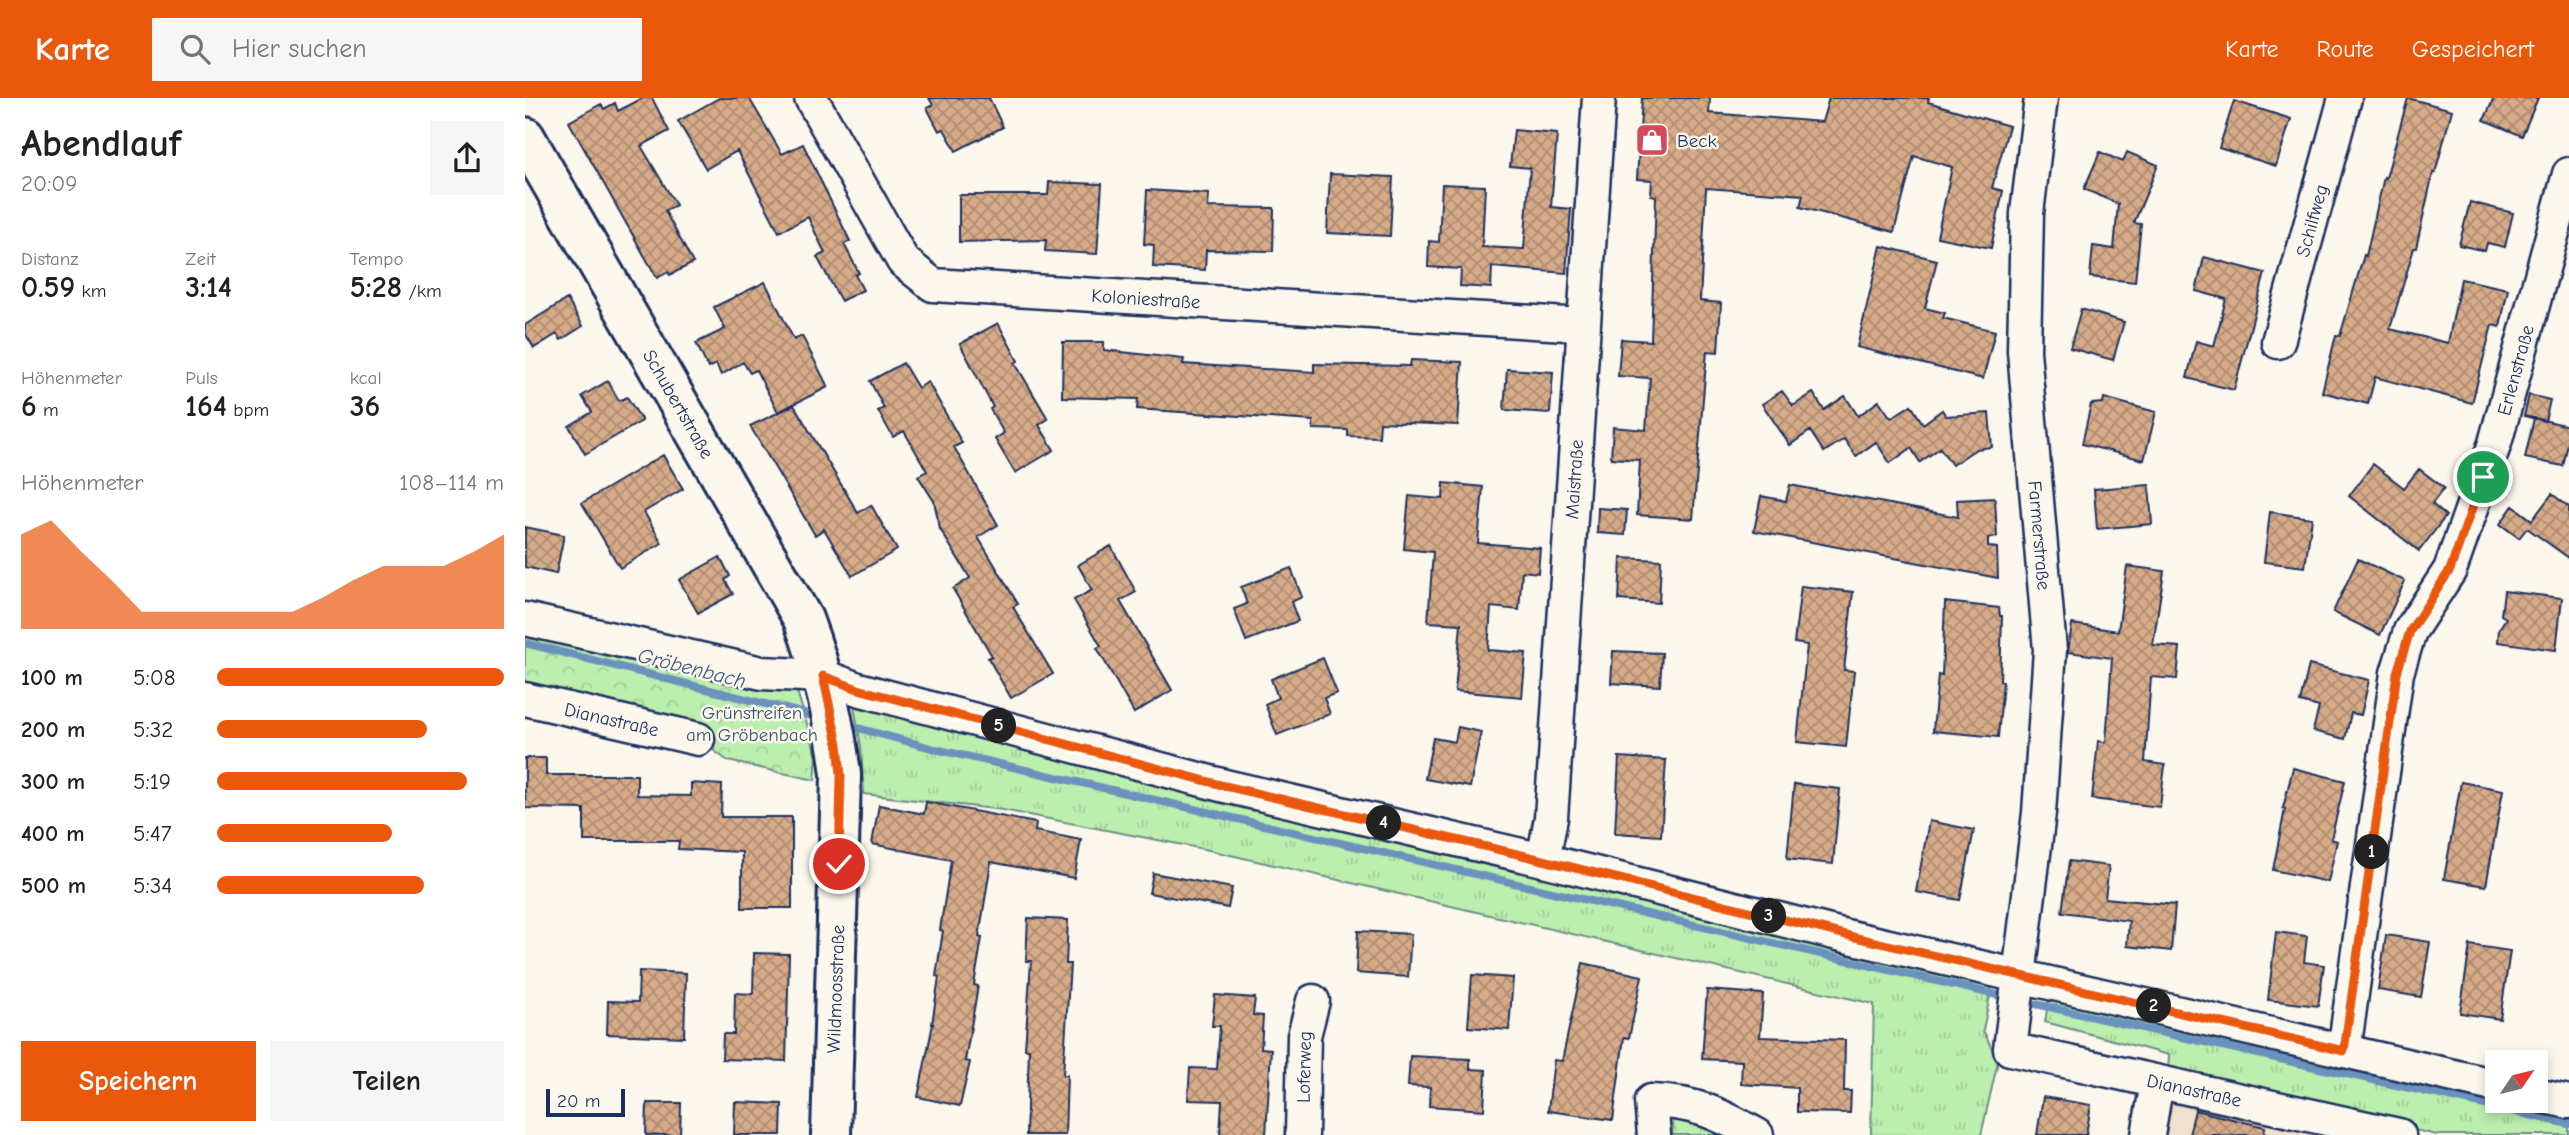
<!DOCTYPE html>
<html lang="de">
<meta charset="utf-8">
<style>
body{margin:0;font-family:"Comic Neue",sans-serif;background:#f6f6f6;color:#202124;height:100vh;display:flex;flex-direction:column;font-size:26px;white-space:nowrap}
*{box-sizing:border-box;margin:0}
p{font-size:23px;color:#757577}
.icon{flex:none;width:38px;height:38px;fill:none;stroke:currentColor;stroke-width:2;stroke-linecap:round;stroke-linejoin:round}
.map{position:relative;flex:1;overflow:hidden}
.panel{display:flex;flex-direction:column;background:#fff;width:525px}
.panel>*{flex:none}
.needle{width:46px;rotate:55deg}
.fabs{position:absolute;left:1960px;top:952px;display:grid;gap:14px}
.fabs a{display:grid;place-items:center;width:63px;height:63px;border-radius:0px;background:#fff;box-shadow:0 4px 10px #0003;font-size:35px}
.scale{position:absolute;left:21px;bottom:18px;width:79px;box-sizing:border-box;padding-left:7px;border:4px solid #1b2f5e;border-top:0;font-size:19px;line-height:24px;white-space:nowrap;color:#1b2f5e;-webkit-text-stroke:5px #fbf7ec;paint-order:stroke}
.pin{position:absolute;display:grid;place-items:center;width:60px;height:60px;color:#fff;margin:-30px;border:4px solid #fff;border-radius:50%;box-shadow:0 2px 7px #0007}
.km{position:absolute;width:35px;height:35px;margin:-18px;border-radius:50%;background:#222;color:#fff;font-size:19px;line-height:35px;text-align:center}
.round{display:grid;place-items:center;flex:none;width:74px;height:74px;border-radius:0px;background:#f6f6f6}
.overview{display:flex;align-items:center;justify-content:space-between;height:119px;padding:0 21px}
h1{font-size:38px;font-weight:800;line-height:52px}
.figures{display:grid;grid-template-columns:repeat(3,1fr);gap:10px;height:119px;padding:7px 21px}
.figures div{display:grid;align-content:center}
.figures b{font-size:30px;font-weight:800}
.figures small{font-size:19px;font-weight:400}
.figures p{font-size:19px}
.chart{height:196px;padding:14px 21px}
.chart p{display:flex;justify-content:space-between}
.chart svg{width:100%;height:126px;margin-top:7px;fill:#ea580c;opacity:.7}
.button{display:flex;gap:14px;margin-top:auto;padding:14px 21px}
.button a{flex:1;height:80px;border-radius:0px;background:#ea580c;color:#fff;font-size:28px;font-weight:800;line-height:80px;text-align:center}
.button a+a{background:#f6f6f6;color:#202124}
ul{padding:0 21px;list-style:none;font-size:23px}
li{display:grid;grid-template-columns:112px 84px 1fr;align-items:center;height:52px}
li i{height:18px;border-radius:9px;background:#ea580c}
header{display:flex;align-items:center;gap:42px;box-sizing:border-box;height:98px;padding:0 35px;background:#ea580c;color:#fff}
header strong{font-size:33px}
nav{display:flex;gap:38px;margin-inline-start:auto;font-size:24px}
.search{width:490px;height:63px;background:#f6f6f6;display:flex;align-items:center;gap:18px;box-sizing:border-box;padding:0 24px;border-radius:0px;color:#757577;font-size:26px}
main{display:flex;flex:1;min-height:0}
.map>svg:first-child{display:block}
.built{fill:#f0e0ce}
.grass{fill:url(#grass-tufts);stroke:#6c8e86;stroke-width:2}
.forest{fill:url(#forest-crowns);stroke:#6c8e86;stroke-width:2}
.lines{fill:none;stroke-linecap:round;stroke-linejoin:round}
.stream{stroke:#6a92bd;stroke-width:8}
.building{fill:url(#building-cross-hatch);stroke:#1b2f5e;stroke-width:2}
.minor-casing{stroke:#1b2f5e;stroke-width:37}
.tertiary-casing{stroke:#1b2f5e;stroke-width:44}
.minor{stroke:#fbf7ec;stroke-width:32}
.tertiary{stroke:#fbf7ec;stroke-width:38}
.route-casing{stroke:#fff;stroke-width:14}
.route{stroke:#ea580c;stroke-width:9}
.labels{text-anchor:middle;stroke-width:5;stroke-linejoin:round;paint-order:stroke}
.poi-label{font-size:19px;fill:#1b2f5e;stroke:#fbf7ec;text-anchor:start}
.street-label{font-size:19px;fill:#1b2f5e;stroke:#fbf7ec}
.park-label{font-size:19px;fill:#3b556e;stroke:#fbf7ec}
.water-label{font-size:21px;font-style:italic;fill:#3c5886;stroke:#fbf7ec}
</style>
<header>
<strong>Karte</strong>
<div class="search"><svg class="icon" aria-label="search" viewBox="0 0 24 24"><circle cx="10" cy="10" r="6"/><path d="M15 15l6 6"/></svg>Hier suchen</div>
<nav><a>Karte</a><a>Route</a><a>Gespeichert</a></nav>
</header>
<main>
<section class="panel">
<div class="overview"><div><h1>Abendlauf</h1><p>20:09</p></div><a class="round"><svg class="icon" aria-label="share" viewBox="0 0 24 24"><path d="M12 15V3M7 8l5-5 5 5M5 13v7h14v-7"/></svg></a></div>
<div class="figures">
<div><p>Distanz</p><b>0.59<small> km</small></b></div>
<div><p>Zeit</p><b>3:14</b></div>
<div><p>Tempo</p><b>5:28<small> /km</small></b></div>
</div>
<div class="figures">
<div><p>Höhenmeter</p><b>6<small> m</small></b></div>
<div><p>Puls</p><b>164<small> bpm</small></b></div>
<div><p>kcal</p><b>36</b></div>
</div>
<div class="chart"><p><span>Höhenmeter</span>108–114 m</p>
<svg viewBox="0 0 160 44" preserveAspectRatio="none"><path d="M0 44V11L10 6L20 17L30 27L40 38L50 38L60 38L70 38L80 38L90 38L100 33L110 27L120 22L130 22L140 22L150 17L160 11V44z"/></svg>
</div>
<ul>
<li><b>100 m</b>5:08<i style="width:100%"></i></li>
<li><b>200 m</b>5:32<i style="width:73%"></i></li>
<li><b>300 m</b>5:19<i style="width:87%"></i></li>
<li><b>400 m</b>5:47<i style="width:61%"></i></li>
<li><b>500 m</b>5:34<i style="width:72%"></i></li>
</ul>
<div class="button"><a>Speichern</a><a>Teilen</a></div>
</section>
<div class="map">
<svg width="2044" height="1037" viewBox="0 0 2044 1037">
<defs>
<pattern id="grass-tufts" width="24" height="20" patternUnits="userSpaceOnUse" patternTransform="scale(1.75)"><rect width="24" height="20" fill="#bceeae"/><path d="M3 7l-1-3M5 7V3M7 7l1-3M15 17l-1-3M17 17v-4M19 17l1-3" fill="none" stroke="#a1cc98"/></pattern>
<pattern id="forest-crowns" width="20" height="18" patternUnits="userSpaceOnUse" patternTransform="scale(1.75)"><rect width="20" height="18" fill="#bceeae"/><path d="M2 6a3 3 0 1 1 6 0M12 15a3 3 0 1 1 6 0" fill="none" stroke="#a1cc98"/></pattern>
<pattern id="building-cross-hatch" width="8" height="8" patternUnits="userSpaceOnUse" patternTransform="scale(1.75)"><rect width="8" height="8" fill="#d7ab88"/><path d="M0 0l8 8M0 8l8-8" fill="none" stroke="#ae8c72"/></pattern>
</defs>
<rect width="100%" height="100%" fill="#fbf7ec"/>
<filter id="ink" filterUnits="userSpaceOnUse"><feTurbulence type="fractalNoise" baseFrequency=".0143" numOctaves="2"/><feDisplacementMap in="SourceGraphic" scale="14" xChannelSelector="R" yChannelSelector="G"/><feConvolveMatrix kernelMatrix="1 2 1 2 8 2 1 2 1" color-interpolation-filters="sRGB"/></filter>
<g filter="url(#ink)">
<path class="built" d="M1643,1003L1795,1037H1638Z"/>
<path class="grass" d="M328,601L1468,883L1458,932L1473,963L1456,1037H1346L1349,906L684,752L478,712L339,696L336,649Z
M1525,894L1972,1003H1993L2044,1015V1037H1912L1643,977L1644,957L1520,924Z"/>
<path class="forest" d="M0,528L271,590L292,659L290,682L203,663L173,641L0,594Z
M1149,1020L1227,1037H1147Z"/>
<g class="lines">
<path class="stream" d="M0,545L296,620
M318,626L410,651L1485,900
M1497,903L2044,1026"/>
</g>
<path class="building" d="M118,0H127L144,33L116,48L151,107L140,113L168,165L145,177L143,174L132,180L44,24L76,6L79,11L90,5L93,13Z
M194,0H224L257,56L278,46L325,143L319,146L334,175L330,177L338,192L316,203L292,159L300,155L283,119L254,134L212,53L181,71L153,23Z
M404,0H464L478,29L431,53L419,31L414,33L402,10L408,7Z
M1117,0H1185L1184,15L1297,24L1304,0H1404L1403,4L1484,28L1467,90L1478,93L1466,150L1412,139L1427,69L1389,58L1369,134L1275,109L1278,97L1181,90L1175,203L1196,205L1193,254L1182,253L1168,421L1112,417L1115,362L1086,360L1088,329L1121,332L1125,280L1093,278L1096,241L1126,243L1131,98L1126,97L1127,82L1112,81Z
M1883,0L1927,12L1910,75H1908L1891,150H1889L1865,231L1923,245L1936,181L1983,191L1975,229L1967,227L1947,305L1850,279L1843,306L1797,294L1811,237L1815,238L1839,157L1841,158L1859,79L1861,80Z
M1969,0H2013L1997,38L1959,22Z
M1709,3L1766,21L1751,68L1694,50Z
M989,32L1032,36L1026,109L1046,111L1041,175L967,169L966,190L935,188L936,171L903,169L904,143L914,144L917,86L960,88L957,149L999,151L1005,70L985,68Z
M1575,54L1598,64L1602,54L1633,67L1609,125L1616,126L1610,184L1565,179L1568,148L1589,151L1593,106L1559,91Z
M805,76L868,79L865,138L802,135Z
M524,84L577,86L572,156L520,153L521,142L434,144V97H523Z
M622,92L684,96L683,109L749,110L748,153L681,152L680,172L628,169L629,147L619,146Z
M1945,104L1988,115L1980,149L1962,145L1960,153L1934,147Z
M1356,148L1412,162L1400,210L1420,215L1418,220L1470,233L1458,281L1332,249Z
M1679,159L1740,175L1709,292L1662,280L1671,243L1689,248L1701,201L1671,193Z
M240,184L269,242L277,238L303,289L253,314L231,272L225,275L218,264L196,277L191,266L183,270L171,245L200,231L189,209Z
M42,201L58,228L36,242L32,236L9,250L0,235V227Z
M1556,211L1599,224L1588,262L1545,250Z
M473,225L493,263L490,265L523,321L514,327L529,352L490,375L470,341L479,335L465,311L468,309L435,246Z
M538,244H579V252L659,261L658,266L789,274V266L885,268L886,262L937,264L933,327L855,324L854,339L823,338V332L788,331V323L612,311L613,301L537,299Z
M378,265L393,290L403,284L437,345L429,349L473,427L453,439L493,506L488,509L528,576L486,600L463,560L467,558L428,491L445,480L415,431L409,403L393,378L402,373L379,333L368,339L353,313L359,310L345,283Z
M982,271L1028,274L1025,315L979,312Z
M83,283L94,303L102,299L117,323L60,356L44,328L67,314L57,298Z
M1257,293L1268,308L1288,295L1299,312L1320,298L1333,318L1354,303L1366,320L1386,307L1398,326L1417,312L1421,318L1464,315L1467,349L1451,351L1427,367L1415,350L1395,364L1386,350L1365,365L1351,344L1331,358L1319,341L1299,354L1285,333L1265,347L1237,306Z
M2004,297L2025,302L2020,323L1999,318Z
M1579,300L1631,314L1619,362L1557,346L1566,306L1578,305Z
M269,307L333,415L346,407L372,452L327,478L299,431L290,437L225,328Z
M2009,320L2044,328V341L2038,368L2000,360Z
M138,357L158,391L119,414L137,445L95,470L57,405Z
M1848,366L1879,390L1894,371L1919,390L1907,406L1921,418L1894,453L1824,398Z
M919,385L958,389L953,445L1015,450L1013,475L997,473L994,512L966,509L963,552L1001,555L997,599L930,593L936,526L903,524L908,454L879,451L884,398L918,401Z
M1265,387L1433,419L1432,402L1470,400L1472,439L1463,440V449L1472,450L1473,480L1229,433L1236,398L1261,403Z
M1624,387L1627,426L1572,431L1569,391Z
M2027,396L2044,409V460L2002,430L1994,440L1975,426L1988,408L2007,422Z
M1073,410L1102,412L1100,437L1072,435Z
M1745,414L1787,420L1780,469L1739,464Z
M0,429L39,437L31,476L0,469Z
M586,448L611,494L595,503L647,592L609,615L572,550L576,548L549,502L567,492L553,467Z
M195,459L205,478L200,482L208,496L173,515L154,482Z
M1096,460L1136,462L1134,505L1094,502Z
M1833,461L1880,483L1855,537L1808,514Z
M1602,468L1639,473L1628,547L1655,549L1652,581L1626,579L1620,664L1640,667L1635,709L1567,701L1573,643L1581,644L1587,560L1543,554L1547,526L1593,533Z
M766,470L777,499L766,504L773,523L721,543L709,511L722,506L716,489Z
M1276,488L1328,494L1319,572L1329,573L1321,649L1272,644L1282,547L1269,545Z
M1979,493L2037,500L2031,552L1973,544L1974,531L1981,520L1976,517Z
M1420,504L1474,510L1475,518H1477L1475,583L1478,584L1473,639L1408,633L1413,577L1417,578Z
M1088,553L1137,555L1135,588L1086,585Z
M798,560L812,595L799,600L805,616L752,637L740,606L753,600L746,581Z
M1784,567L1844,582L1836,617L1826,615L1820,641L1788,633L1794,609L1775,604Z
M933,629L956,634L945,689L900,681L908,640L930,644Z
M1094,659L1141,662L1136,738L1090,735Z
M0,660H21V677H112V697L166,698V685L197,687L196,719H267V810H217V754L153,751L154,743H59V711L0,710Z
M1768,670L1820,683L1806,741L1812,743L1803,784L1748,772L1760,711L1758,710Z
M1936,684L1978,692L1961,788L1919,781Z
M1269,686L1315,691L1308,766L1262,761Z
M401,704L511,725L510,733L556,742L549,780L466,764L454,839L457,840L449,887L453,888L440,963L445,964L435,1008L393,999L408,926H407L414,879L411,878L418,833L415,832L426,762L347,746L354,707L399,716Z
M1404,723L1449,732L1435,802L1391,794Z
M1544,763L1584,768L1580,800L1650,807L1646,853L1602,848L1604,823L1537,814Z
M628,775L707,790L703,810L624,795Z
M503,820L543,822L541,866H545L538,977H542L540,1037H501L504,951H500L506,863H501Z
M833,833L886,836L883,879L831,875Z
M1751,834L1782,838L1779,864L1799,867L1793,908L1743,902Z
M1861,837L1905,844L1896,899L1853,892Z
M1945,847L1985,853L1975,921L1935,915Z
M229,855L264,856L261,963L197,961L198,936H209L210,895L228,896Z
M1058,865L1117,878L1104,940L1099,939L1088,1022L1023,1013L1029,962L1037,963Z
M114,873L161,875L159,939L82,936L83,903L113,904Z
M947,877L988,880L984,932L943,929Z
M1182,892L1238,896L1235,939L1320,942L1319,993H1326L1325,1015L1272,1014V990L1216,986L1217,963L1177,961Z
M690,897L730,900L728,917L738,918L736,950L746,951L741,1037H695L697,1003L663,1002L665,970L692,971L695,928H687Z
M885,958L945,961V971L961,972L959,1012L904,1008L905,989L883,988Z
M1518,999L1566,1007L1561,1037H1512Z
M210,1004L257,1006L256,1037H209Z
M122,1005H156L155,1037H121Z
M1670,1012L1740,1029L1739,1037H1664Z"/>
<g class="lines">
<defs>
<g id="minor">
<path id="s1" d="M286,0L378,163L408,187L1058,227"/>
<path id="s2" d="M1516,0L1502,115L1499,253L1525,552L1514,715L1485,951L1874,1037"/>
<path id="s3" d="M1753,244L1820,0"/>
<path d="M0,521L237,575L298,578L333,591L700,688L1018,762L1329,840L1972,988"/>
<path id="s4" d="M0,601L173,641"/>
<path id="s5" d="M1018,762L1026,720L1074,0"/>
<path id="s6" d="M1819,953L1872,575L1885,533L1925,472L1970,345L2044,76"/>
<path d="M2011,997L2044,1004"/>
<path id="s7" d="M777,1037L779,938L788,903"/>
<path d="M1129,1037L1126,1003C1170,1004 1194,1016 1232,1037"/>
<path d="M1623,1037L1632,984"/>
</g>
<g id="tertiary">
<path id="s8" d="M0,39L278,521C297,572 310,622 316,677L306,1037"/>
</g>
</defs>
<use href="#minor" class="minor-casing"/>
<use href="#tertiary" class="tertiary-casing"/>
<use href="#minor" class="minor"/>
<use href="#tertiary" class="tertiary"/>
</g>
</g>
<g class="lines" filter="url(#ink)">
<defs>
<path id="route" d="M314,766L316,677L313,646L298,578L333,591L700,688L1018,762L1329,839L1819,953L1872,575L1885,533L1925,472L1958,379"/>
</defs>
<use href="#route" class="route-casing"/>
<use href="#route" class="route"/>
</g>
<defs>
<symbol id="shop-square" viewBox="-11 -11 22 22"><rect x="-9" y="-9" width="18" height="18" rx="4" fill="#d1495b" stroke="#fbf7ec"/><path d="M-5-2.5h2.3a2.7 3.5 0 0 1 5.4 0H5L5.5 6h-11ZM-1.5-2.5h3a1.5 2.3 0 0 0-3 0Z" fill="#fff"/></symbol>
</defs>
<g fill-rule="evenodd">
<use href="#shop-square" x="1108" y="23" width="38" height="38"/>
</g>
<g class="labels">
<g class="poi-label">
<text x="1152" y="49">Beck</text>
</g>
<g class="street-label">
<text dy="7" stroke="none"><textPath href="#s3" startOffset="126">Schilfweg</textPath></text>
<text dy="7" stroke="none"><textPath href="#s1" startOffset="439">Koloniestraße</textPath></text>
<text dy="7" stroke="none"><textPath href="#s6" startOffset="709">Erlenstraße</textPath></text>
<text dy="7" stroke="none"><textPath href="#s8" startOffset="308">Schubertstraße</textPath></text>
<text dy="7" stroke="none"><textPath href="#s5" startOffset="382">Maistraße</textPath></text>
<text dy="7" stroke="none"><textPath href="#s2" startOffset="439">Farmerstraße</textPath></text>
<text dy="7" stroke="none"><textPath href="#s4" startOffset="89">Dianastraße</textPath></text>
<text transform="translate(310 891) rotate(-88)" y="7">Wildmoosstraße</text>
<text dy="7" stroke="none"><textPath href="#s7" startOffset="68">Loferweg</textPath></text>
<text dy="7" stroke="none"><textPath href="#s2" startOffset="1144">Dianastraße</textPath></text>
</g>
<g class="park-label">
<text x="227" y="621">Grünstreifen<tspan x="227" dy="22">am Gröbenbach</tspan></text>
</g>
<g class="water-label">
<text transform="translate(167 570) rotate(14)" y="7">Gröbenbach</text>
</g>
</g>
</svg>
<div class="fabs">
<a><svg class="needle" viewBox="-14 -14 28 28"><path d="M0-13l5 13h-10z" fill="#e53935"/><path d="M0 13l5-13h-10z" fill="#757577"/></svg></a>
</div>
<div class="scale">20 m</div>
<div class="pin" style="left:1958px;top:379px;background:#1e9e55"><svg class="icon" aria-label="arrive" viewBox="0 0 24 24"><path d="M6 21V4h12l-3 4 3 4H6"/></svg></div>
<div class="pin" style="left:314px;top:766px;background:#d93025"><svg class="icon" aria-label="check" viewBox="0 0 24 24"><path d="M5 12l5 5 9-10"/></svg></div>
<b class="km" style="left:1847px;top:754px">1</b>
<b class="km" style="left:1629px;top:908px">2</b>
<b class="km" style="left:1244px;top:818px">3</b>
<b class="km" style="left:859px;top:725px">4</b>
<b class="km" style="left:474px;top:628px">5</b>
</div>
</main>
